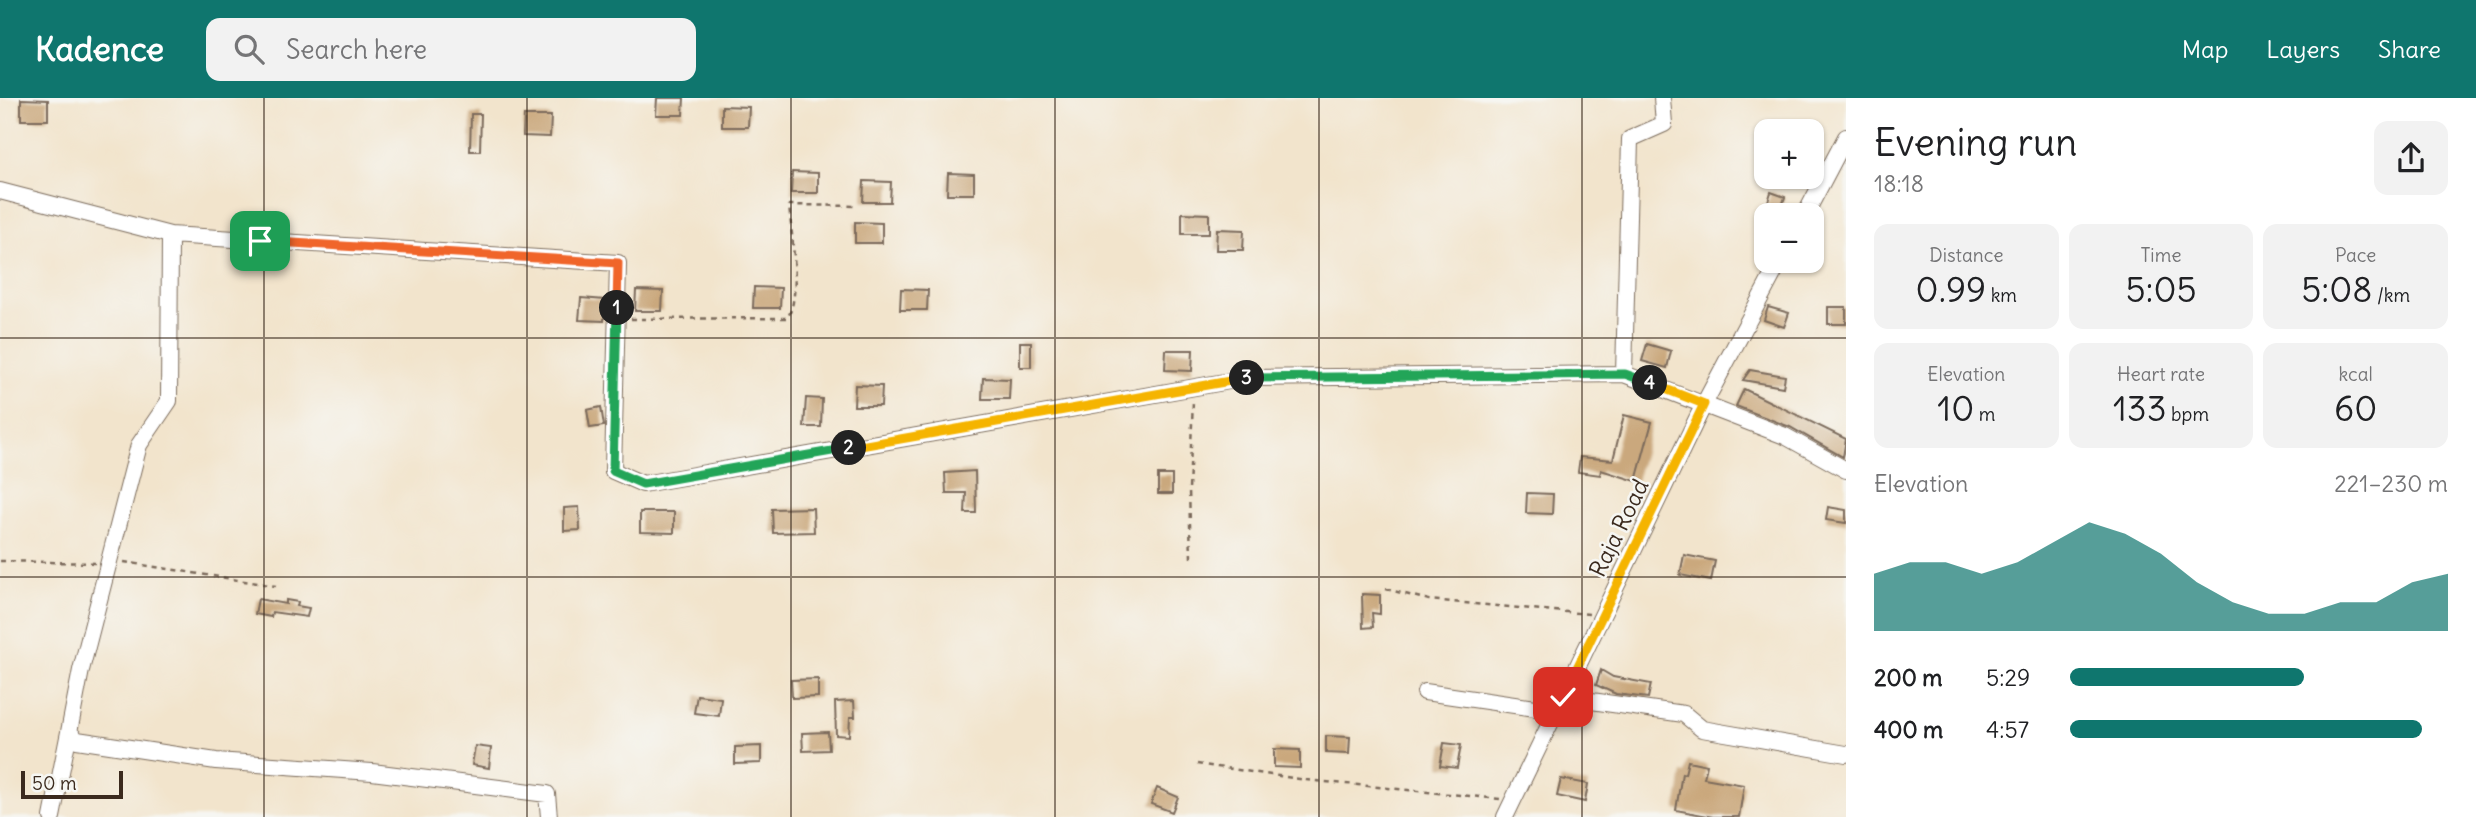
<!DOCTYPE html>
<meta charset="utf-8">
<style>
body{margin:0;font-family:Delius,sans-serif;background:#f2f2f2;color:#202124;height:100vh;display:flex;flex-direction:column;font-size:26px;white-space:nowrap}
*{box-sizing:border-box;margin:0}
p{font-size:23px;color:#757577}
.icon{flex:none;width:38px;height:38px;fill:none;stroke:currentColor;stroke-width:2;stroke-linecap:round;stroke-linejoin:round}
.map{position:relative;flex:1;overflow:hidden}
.details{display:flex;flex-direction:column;background:#fff;width:630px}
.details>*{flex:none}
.tools{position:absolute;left:1754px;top:21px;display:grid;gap:14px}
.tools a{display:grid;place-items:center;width:70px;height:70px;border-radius:14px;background:#fff;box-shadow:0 2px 5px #0004;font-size:35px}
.scale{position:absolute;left:21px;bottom:18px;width:102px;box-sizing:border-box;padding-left:7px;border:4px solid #3b2a1e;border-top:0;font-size:19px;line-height:24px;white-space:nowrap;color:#3b2a1e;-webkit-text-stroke:5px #f6f6f2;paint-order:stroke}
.pin{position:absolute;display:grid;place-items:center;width:60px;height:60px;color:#fff;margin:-30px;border-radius:14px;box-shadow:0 4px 10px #0006}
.km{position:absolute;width:35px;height:35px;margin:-18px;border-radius:50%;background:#222;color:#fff;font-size:19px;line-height:35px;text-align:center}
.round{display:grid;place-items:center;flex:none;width:74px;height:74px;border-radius:14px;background:#f2f2f2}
.summary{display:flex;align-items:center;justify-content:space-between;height:119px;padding:0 28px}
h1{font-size:38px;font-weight:600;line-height:52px}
.metrics{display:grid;grid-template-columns:repeat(3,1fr);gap:10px;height:119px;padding:7px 28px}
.metrics div{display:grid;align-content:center;border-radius:14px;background:#f2f2f2;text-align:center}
.metrics b{font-size:35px;font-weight:600}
.metrics small{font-size:19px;font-weight:400}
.metrics p{font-size:19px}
.chart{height:196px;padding:14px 28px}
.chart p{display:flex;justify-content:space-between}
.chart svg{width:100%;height:126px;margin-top:7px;fill:#0f766e;opacity:.7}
ul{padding:0 28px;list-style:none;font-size:23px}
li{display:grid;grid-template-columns:112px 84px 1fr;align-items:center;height:52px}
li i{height:18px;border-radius:9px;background:#0f766e}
header{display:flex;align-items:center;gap:42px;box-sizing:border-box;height:98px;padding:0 35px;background:#0f766e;color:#fff}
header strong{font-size:33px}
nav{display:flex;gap:38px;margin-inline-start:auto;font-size:24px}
.search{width:490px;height:63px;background:#f2f2f2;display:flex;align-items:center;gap:18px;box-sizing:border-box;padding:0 24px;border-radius:14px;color:#757577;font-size:26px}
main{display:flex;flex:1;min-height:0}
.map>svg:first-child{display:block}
.building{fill:#caa87d}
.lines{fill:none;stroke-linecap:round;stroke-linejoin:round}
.minor-casing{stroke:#7b6b5b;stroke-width:18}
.path{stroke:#7b6b5b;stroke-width:2.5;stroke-dasharray:5 5;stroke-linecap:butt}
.minor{stroke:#fff;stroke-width:16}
.split-1-casing{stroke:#fff;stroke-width:14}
.split-2-casing{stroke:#fff;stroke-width:14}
.split-3-casing{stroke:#fff;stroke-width:14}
.split-4-casing{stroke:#fff;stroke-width:14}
.split-5-casing{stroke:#fff;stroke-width:14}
.split-1{stroke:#f0652b;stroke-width:9}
.split-2{stroke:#22a559;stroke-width:9}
.split-3{stroke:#f5b400;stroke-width:9}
.split-4{stroke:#22a559;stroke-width:9}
.split-5{stroke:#f5b400;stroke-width:9}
.grid{fill:none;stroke:#3b2a1e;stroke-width:2;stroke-opacity:0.55}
.labels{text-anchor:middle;stroke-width:5;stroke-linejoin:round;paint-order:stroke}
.street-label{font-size:23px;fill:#3b2a1e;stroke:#f6f6f2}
</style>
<header>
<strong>Kadence</strong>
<div class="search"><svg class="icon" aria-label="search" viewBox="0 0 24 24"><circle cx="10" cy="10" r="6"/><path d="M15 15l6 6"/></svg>Search here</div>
<nav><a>Map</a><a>Layers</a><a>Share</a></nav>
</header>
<main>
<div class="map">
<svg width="1846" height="719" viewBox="0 0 1846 719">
<rect width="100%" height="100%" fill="#f6f6f2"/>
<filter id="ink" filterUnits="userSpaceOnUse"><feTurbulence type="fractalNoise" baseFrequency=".0143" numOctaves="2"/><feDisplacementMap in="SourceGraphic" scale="14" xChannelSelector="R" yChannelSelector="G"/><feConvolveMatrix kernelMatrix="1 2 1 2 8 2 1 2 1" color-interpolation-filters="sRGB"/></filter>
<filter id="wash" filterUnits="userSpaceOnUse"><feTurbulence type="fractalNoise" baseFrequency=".00686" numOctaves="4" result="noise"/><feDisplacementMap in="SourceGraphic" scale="28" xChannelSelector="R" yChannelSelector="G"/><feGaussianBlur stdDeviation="1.57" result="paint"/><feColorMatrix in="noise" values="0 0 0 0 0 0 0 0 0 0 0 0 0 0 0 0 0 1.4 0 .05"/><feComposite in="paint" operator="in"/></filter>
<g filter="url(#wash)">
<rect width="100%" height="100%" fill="#f2e4cc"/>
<g id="blocks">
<path class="building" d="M657,0H684L683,17H656Z
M21,1L48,2V22H21Z
M722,8L749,9L748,29H722Z
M471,16H481L480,53H470Z
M524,18H551L550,39L523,38Z
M792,74L818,75V95H791Z
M948,75L974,76V96H947Z
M864,83L891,84L890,104H863Z
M1771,94L1785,99L1779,117L1765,113Z
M1182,115L1209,116V136H1182Z
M855,124L882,125V145H855Z
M1217,131L1244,132L1243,152H1216Z
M754,189L781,190L780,210H753Z
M901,191L928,192L927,212H900Z
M636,192L663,193L662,213H635Z
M581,200L605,202L604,223L579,222Z
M1768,209L1789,215L1784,229L1764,222Z
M1828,209H1846V226H1828Z
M1020,244H1031V269H1020Z
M1647,246L1671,253L1667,270L1642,263Z
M1166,252H1193L1192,273L1165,272Z
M1750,272L1785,278L1783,289L1743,282Z
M983,280L1010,281L1009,301H982Z
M855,287L882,288L881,308H854Z
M1744,291L1846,341L1843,359L1790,329L1736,308Z
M806,300L822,301L821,329H804Z
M601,309L604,328L590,330L587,312Z
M1624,317L1652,324L1636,383L1601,372L1600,377L1578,374L1580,359L1613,362Z
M975,373L976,415H965L966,395H946L945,375Z
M1158,377H1172V396H1158Z
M1527,395L1553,396L1552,416L1526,415Z
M579,409L580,432L564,433V410Z
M1828,409L1846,412V425L1826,422Z
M813,410L814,434L773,435L772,411Z
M640,414H674V435L640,434Z
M1684,457L1715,463L1711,483L1680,477Z
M1362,496L1380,497V516L1372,515L1373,529L1363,530Z
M258,501L286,506V502L298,504L297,508L309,510L307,519L272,514L271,519L255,516Z
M1601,572L1613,579L1651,586L1648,600L1616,596L1596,587Z
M818,581V599L792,600L791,582Z
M697,597L721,600L719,618L694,615Z
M854,603L855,619H850L849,638L836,637L835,604Z
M828,634L829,652L803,653L802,635Z
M1326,638L1350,639L1349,656L1326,655Z
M1444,645L1461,647L1457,670L1440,668Z
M475,648L491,650L489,670L472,667Z
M761,648V665L735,666V649Z
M1274,651L1300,652V670L1274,669Z
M1688,663L1707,667L1704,680L1744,687L1739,719H1713L1676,712L1682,675L1685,676Z
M1561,681L1588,686L1585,704L1557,698Z
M1157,690L1178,699L1172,714L1151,706Z"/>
</g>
</g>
<g filter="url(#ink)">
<use href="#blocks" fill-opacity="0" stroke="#7b6b5b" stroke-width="2"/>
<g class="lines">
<defs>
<path id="minor" d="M0,93L170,137L618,165L613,373L643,386L1247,280L1624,276L1785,338L1846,372
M1805,117L1846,39
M170,137L169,303L139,347L81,572L69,634L77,642L216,663L372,674L547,696L549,719
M1624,276L1630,41L1664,26L1662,0
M1425,594L1556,613
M1563,599L1684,616L1702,631L1846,656
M52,719L69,634
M1505,719L1704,306L1780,163"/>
</defs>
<use href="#minor" class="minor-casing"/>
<path class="path" d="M631,221L787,220C802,200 791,133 789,107L858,108
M1191,460L1189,392L1193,303
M0,463L96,465
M124,464L276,488
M1386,491L1429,502L1589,516
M1197,666L1306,682L1500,701"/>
<use href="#minor" class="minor"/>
</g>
</g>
<g class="lines" filter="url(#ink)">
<defs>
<path id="split-1" d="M260,143L618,165L617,210"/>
<path id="split-2" d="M617,210L613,373L643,386L849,350"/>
<path id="split-3" d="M849,350L1247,280"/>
<path id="split-4" d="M1247,280L1625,276L1650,285"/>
<path id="split-5" d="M1563,599L1704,306L1650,285"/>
</defs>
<use href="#split-1" class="split-1-casing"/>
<use href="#split-2" class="split-2-casing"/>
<use href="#split-3" class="split-3-casing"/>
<use href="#split-4" class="split-4-casing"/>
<use href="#split-5" class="split-5-casing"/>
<use href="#split-1" class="split-1"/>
<use href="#split-2" class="split-2"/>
<use href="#split-3" class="split-3"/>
<use href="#split-4" class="split-4"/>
<use href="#split-5" class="split-5"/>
</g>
<path class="grid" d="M264,0V719M527,0V719M791,0V719M1055,0V719M1319,0V719M1582,0V719M0,240H1846M0,479H1846"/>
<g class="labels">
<g class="street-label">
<text transform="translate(1619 430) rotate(-64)" y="8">Raja Road</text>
</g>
</g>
</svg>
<div class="tools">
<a>+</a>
<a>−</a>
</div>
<div class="scale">50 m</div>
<div class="pin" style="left:260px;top:143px;background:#1e9e55"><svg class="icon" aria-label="arrive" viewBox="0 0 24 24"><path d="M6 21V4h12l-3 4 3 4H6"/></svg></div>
<div class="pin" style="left:1563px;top:599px;background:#d93025"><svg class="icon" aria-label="check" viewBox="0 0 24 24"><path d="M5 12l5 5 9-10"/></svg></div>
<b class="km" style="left:617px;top:210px">1</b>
<b class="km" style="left:849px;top:350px">2</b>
<b class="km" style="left:1247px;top:280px">3</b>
<b class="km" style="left:1650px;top:285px">4</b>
</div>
<section class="details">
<div class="summary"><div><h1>Evening run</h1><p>18:18</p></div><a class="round"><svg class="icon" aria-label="share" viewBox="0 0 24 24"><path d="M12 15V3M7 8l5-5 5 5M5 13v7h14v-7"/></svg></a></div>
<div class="metrics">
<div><p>Distance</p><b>0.99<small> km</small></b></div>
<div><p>Time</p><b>5:05</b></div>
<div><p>Pace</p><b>5:08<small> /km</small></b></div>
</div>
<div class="metrics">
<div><p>Elevation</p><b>10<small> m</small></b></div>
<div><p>Heart rate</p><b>133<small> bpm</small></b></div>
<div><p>kcal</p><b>60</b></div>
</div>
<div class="chart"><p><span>Elevation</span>221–230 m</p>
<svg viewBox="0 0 160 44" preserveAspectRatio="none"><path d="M0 44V24L10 20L20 20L30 24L40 20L50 13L60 6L70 10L80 17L90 27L100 34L110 38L120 38L130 34L140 34L150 27L160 24V44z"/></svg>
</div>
<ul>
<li><b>200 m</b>5:29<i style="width:62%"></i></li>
<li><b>400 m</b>4:57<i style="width:93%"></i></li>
</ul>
</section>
</main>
